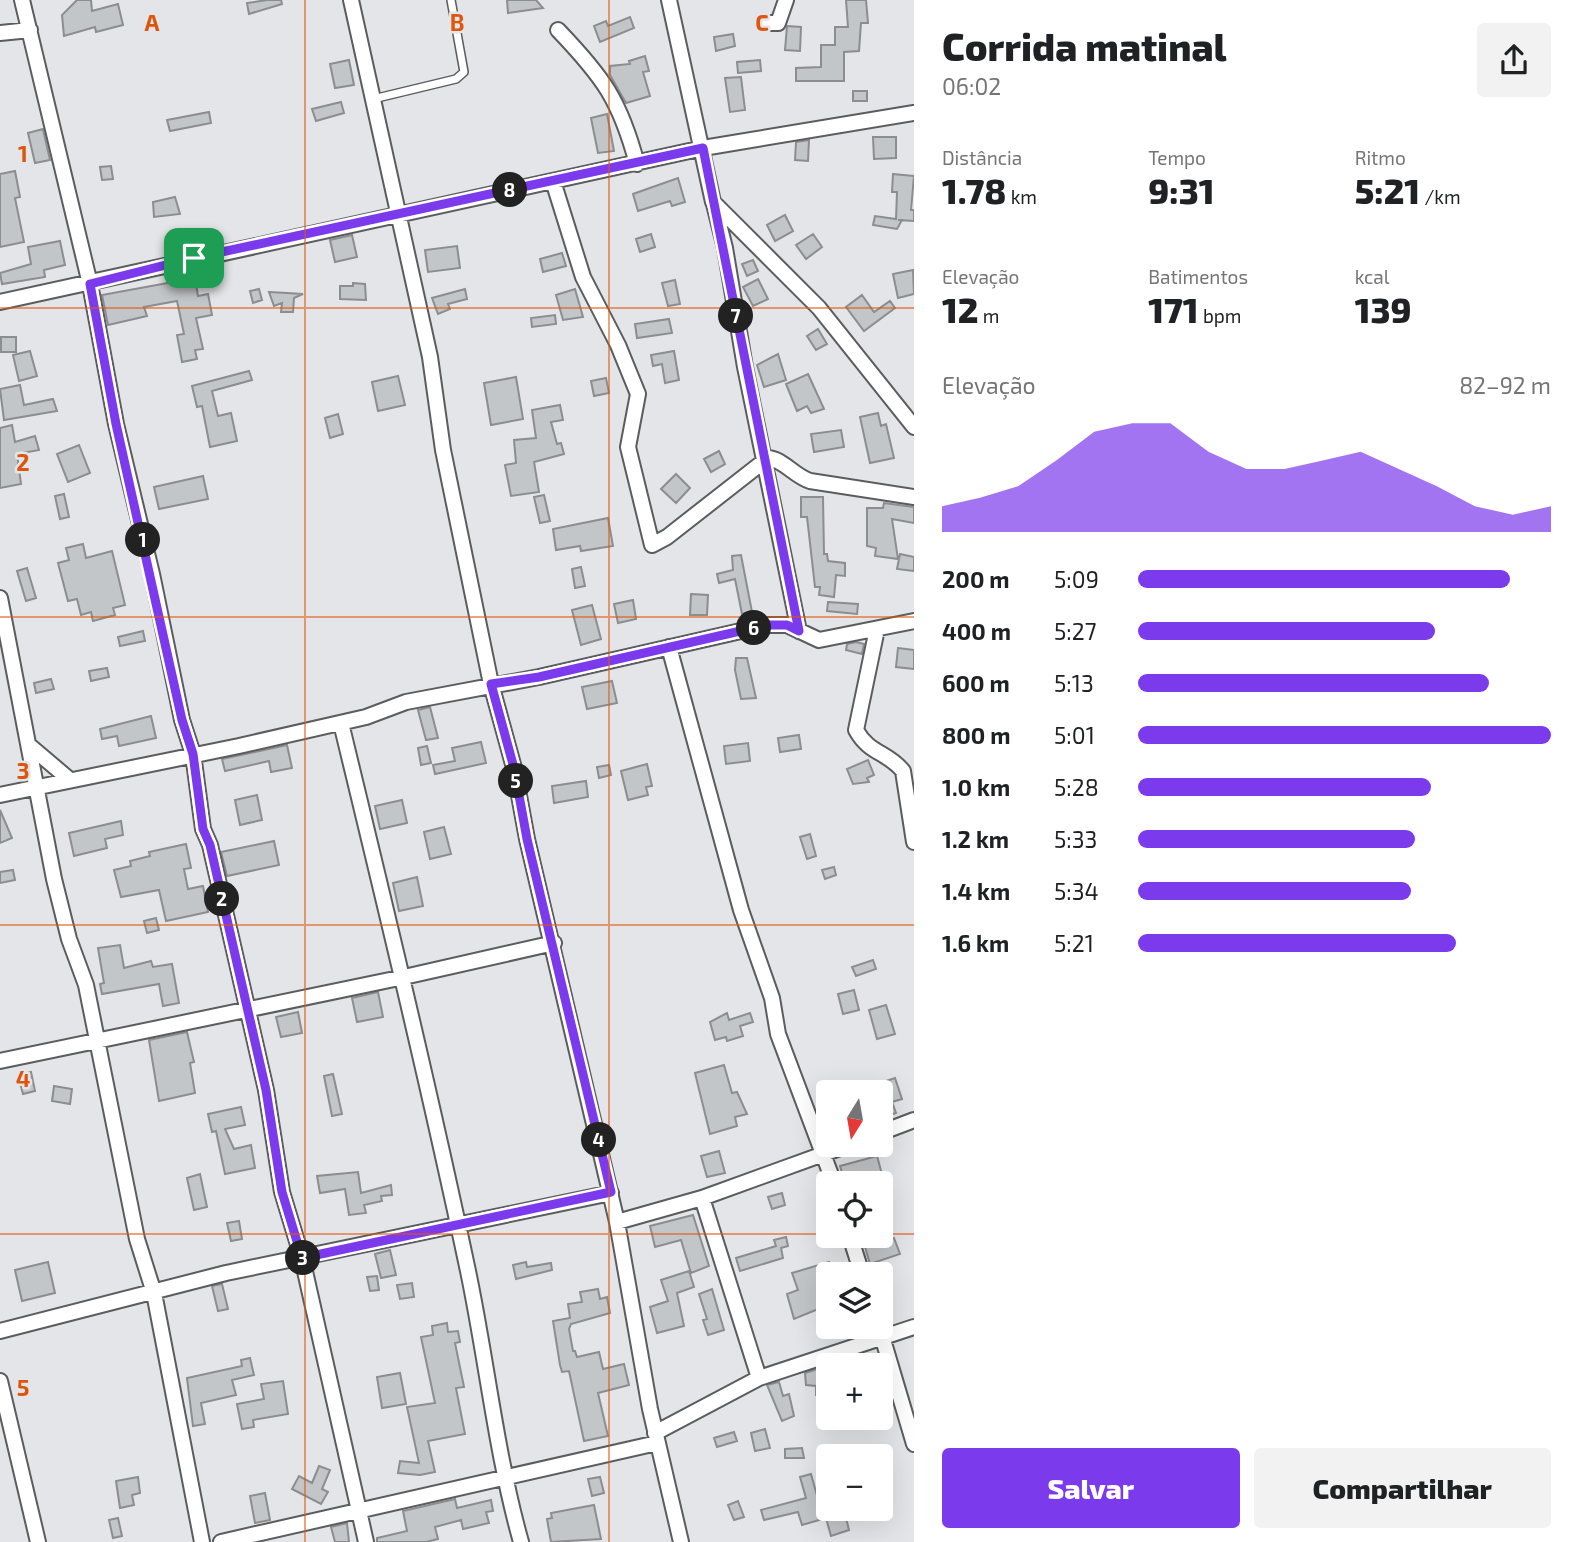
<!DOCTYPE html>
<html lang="pt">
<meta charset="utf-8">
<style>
body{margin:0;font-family:"Exo 2",sans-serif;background:#f2f2f2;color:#202124;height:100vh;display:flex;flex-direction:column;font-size:26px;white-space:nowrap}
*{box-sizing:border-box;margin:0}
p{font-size:23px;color:#757577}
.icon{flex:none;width:38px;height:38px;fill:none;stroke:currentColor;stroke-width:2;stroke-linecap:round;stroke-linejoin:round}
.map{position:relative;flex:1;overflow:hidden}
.sheet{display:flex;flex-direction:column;background:#fff;width:665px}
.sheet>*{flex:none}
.needle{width:46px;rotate:191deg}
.controls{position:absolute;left:816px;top:1080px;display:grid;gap:14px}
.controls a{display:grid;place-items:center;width:77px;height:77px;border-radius:7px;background:#fff;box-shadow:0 7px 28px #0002;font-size:35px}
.pin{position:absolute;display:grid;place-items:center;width:60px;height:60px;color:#fff;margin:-30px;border-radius:14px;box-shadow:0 4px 10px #0006}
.km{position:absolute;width:35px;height:35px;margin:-18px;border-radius:50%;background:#222;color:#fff;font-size:19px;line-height:35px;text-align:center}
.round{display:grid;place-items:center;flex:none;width:74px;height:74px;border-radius:7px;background:#f2f2f2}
.headline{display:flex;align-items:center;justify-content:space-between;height:119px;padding:0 28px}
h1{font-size:38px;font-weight:800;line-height:52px}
.metrics{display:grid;grid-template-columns:repeat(3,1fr);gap:10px;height:119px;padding:7px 28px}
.metrics div{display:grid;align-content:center}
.metrics b{font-size:35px;font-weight:800}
.metrics small{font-size:19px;font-weight:400}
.metrics p{font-size:19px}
.chart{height:196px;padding:14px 28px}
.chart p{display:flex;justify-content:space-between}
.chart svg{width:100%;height:126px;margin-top:7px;fill:#7c3aed;opacity:.7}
.button{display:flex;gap:14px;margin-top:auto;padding:14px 28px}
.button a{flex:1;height:80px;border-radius:7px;background:#7c3aed;color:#fff;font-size:28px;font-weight:800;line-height:80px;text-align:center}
.button a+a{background:#f2f2f2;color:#202124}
ul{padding:0 28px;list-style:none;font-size:23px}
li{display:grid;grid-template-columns:112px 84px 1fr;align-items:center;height:52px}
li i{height:18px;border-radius:9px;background:#7c3aed}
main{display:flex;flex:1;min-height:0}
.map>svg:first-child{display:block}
.building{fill:#c3c6c8;stroke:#8b8d8f;stroke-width:2}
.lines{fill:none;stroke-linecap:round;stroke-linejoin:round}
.service-casing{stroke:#5b5c5e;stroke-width:10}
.minor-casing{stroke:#5b5c5e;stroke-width:18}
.service{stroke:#fff;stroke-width:7}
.minor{stroke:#fff;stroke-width:14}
.route-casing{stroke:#fff;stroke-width:14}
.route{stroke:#7c3aed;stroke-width:9}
.grid{fill:none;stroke:#de560d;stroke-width:2;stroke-opacity:0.55}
.grid-label{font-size:23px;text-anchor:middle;font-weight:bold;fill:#de560d;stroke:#e4e5e8;stroke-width:5;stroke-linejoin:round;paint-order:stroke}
</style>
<main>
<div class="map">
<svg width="914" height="1542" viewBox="0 0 914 1542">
<rect width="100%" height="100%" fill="#e4e5e8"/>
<path class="building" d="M77,0H91L92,11L118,4L123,25L96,32L95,27L64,36L62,15Z
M267,0H281L282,4L249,14L247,3Z
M507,0H536L543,8L508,13Z
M846,0H866L868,23H861L859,51L844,52V81H796V68L821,67V45H835V27H848Z
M630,17L634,28L600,42L594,26L606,21L608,26Z
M787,26L801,27L800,51L785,50Z
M733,34L735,46L716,51L714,37Z
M645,56L649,71L643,72L650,96L626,103L610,75V66L630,64L629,61Z
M349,60L354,85L335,88L330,64Z
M760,60L761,71L738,73L737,62Z
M741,77L745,110L730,112L725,78Z
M853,91H867V101H853Z
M341,102L344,113L316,121L312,109Z
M209,112L211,123L170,131L167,120Z
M607,114L614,151L598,153L591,118Z
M43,129L50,160L35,163L28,133Z
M873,137H896V158L874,159Z
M809,140L808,161L795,160L796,142Z
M111,166L113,179L102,180L100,167Z
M15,171L20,197L15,198L24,242L0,247V174Z
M893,174L914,176L911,210H914V221L898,220H902L897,229L873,225L875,216L896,219L897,192H892Z
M678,178L685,202L672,206L670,201L638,211L633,194Z
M175,197L180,214L154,217L153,202Z
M785,215L793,231L775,241L767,225Z
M651,234L655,247L640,252L636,239Z
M813,234L822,247L806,259L796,245Z
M352,235L357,257L335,262L330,240Z
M60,241L65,265L44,270L45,277L2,284L0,273L31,264L28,247Z
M457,246L460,268L428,272L425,250Z
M562,253L566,266L543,272L540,259Z
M753,260L758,271L747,276L742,264Z
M913,270L914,294L898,298L893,274Z
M195,278L198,296L208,294L212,315L196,318L203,349L195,350L197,359L182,362L177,335L184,334L177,301L144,307L147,316L108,325L102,295Z
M758,279L768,299L753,306L743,287Z
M675,280L680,304L668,306L662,283Z
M353,283L365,284L366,300L340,299V286H353Z
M259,289L262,300L253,303L250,291Z
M465,289L467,299L448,304L450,309L438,314L432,298Z
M575,289L583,317L563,320L556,295Z
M269,292L287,293L303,294L294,298L293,312H281L282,303L274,306Z
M862,295L874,312L890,301L895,308L864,331L846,307Z
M555,315L556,324L532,327L531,318Z
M669,319L672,333L637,338L635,324Z
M818,329L827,344L816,350L807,336Z
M1,337H16V352H1Z
M30,351L37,376L19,381L13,355Z
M674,351L679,380L665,383L662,364L653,366L651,355Z
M778,354L786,380L764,387L757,365Z
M249,371L252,380L212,391L218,416L231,413L237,441L210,447L202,406L197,407L192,386Z
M808,374L824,409L811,413L807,406L797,411L786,384Z
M398,376L405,405L378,411L372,382Z
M516,377L523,419L491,425L484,383Z
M606,378L609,393L594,396L591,381Z
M20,385L24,405L53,399L57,411L4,420L0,389Z
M560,405L563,420L551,422L557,444L561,443L564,454L534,462L539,492L511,496L505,465L516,463L514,440L536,438L532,410Z
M878,413L881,426L886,424L894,458L870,463L860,417Z
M338,414L343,434L330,438L325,418Z
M12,425L15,442L35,436L39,450L17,454L21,484L0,488V428Z
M841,430L844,447L814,452L811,434Z
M79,445L90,473L68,482L57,454Z
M719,451L725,464L711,472L704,459Z
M676,474L690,488L676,503L661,489Z
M203,476L208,499L159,509L154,487Z
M64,494L69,517L60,519L55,496Z
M544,495L550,521L540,523L534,497Z
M801,497H823L824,554H827L828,561L845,563V576L836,575L834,597L819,595L820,587H815L807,517H801Z
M884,503L914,507V523L892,519L898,559L875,556L876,548L867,546V508H883Z
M608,518L613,546L581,551L580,546L556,550L553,529Z
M83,544L86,558L112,551L125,605L113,608L115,615L93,621L91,612L81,615L77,599L68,601L58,563L69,560L66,548Z
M900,554L914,557V571L897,569Z
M741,555L752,612L742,614L735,579L719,583L717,574L733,570L732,556Z
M581,567L585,586L575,588L572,569Z
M27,568L36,598L26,601L17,571Z
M691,594L708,595L707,615H690Z
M633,600L636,619L618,623L614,604Z
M828,602L858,604L857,614L827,611Z
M592,605L601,639L581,645L572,610Z
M143,631L145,641L120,646L118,637Z
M856,642L864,644L862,654L846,650L847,644Z
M898,648L914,650V669L896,667Z
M736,658H747L756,698L741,699L735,670Z
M107,668L109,677L91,681L89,671Z
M51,679L54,689L36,693L34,683Z
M612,681L617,703L587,709L582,687Z
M430,707L438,738L426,740L418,710Z
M151,716L156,738L119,746L117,736L102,739L100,729Z
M799,735L801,749L780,752L778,738Z
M481,742L486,763L435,774L433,765L455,761L452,748Z
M748,743L750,761L726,764L724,746Z
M287,745L292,768L271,772L269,761L225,771L222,759Z
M427,746L431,763L421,765L418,748Z
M868,760L874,775L867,778L869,782L853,784L847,769Z
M647,764L652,786L646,787L648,795L628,800L621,771Z
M609,765L611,775L599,778L597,767Z
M586,781L588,797L554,803L552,786Z
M257,795L262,820L240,825L235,800Z
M402,800L407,823L380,829L375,806Z
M0,810L12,838L0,843Z
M121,821L123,835L105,839L107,848L74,856L69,833Z
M444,827L451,854L430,859L424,832Z
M810,834L816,856L807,859L800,837Z
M274,841L279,865L227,876L221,852Z
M186,844L191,868L184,869L188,889L203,886L208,912L166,921L159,890L121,897L114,870L131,866L130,861L150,856L149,852Z
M834,867L836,875L825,879L822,870Z
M13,870L15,880L0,883V872Z
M417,877L423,906L399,911L393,883Z
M156,918L159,930L147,933L144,921Z
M120,945L124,968L151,961L153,967L172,964L179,1003L163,1006L159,984L102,994L100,984L104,983L98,948Z
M873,960L876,969L856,976L852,967Z
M854,990L859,1010L843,1014L838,994Z
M378,992L383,1017L357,1022L352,998Z
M886,1005L895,1034L877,1039L869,1010Z
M298,1012L302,1033L281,1037L276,1017Z
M727,1013L729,1020L750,1013L753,1022L740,1026L743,1036L727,1041L726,1037L715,1040L710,1022Z
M187,1032L194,1062L190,1063L195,1093L159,1101L149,1040Z
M724,1065L732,1093L737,1092L747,1114L735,1117L737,1126L710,1134L695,1073Z
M31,1072L35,1091L23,1094L18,1075Z
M333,1074L342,1114L332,1116L324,1076Z
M895,1078L902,1099L892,1102L896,1113L880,1119V1092L859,1090Z
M54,1086L72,1089L70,1104L52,1101Z
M241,1107L245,1125L225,1129L234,1149L251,1145L255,1168L225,1174L216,1131L212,1132L208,1114Z
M719,1151L725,1173L707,1177L701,1156Z
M877,1156L883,1178L864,1183H845L840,1166Z
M358,1172L361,1193L391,1185L392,1195L381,1196L382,1201L364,1205L366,1213L349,1215L345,1189L320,1193L317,1176Z
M200,1174L207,1207L194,1210L187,1178Z
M782,1193L785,1205L772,1209L768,1197Z
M693,1215L709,1266L691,1273L681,1240L655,1247L650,1226Z
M239,1221L242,1239L231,1241L227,1223Z
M786,1237L788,1246L781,1248L783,1258L740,1271L736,1258L776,1246L774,1240Z
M894,1238L900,1254L870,1264L865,1247Z
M390,1250L396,1275L381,1278L375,1254Z
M48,1262L55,1293L22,1301L15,1270Z
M526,1262L527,1267L551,1263L552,1270L516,1279L513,1265Z
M829,1262L832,1273L828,1274V1305L794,1319L787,1294L798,1290L792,1273Z
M689,1271L694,1287L677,1293L684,1326L657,1333L650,1307L668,1301L661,1280Z
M377,1276L379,1290L370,1291L367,1277Z
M412,1283L414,1297L400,1299L397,1285Z
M222,1284L228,1309L218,1311L212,1286Z
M598,1289L600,1299L607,1297L610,1313L571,1324L569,1329L573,1351H575L577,1357L599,1352L603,1369L624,1364L629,1385L598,1393L608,1436L584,1441L569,1371L562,1372L560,1365L553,1321L570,1318L568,1304L582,1302L580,1292Z
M712,1289L724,1330L708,1335L703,1320L707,1319L699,1294Z
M447,1323L448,1332L458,1331L460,1342L455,1343L464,1387L456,1388L465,1434L428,1441L435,1472L420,1475L398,1473L400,1461L419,1463L407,1407L435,1403L421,1337L433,1335L432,1326Z
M250,1358L254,1375L232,1380L236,1395L201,1403L205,1424L193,1426L187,1378L242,1366L241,1360Z
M827,1366L825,1394L816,1395V1386L806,1385L805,1373Z
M400,1373L406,1404L382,1408L377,1377Z
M283,1381L288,1414L253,1420L254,1427L242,1429L237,1404L264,1399L261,1384Z
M779,1382L783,1396L789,1394L794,1416L782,1421L767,1385Z
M765,1429L770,1448L755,1451L751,1433Z
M734,1432L737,1441L717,1447L714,1438Z
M802,1448L804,1458H785V1449Z
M319,1466L330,1470L322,1489L328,1492L321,1504L292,1489L299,1476L312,1483Z
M811,1474L821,1510L850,1508L851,1511L840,1514H845L849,1530L831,1536L826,1518L802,1525L798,1512L764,1520L761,1510L806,1498L800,1477Z
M138,1477L140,1493L132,1495L134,1505L120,1508L116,1481Z
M600,1477L604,1493L592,1496L588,1479Z
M265,1493L270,1520L255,1523L250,1496Z
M455,1499L457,1508L491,1500L493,1511L486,1512L489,1523L463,1529L461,1520L435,1527L438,1539L426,1542H377V1538L407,1531L403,1511Z
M738,1501L744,1517L734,1520L728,1505Z
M594,1505L601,1539L551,1542L547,1519L552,1518L551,1513Z
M118,1518L122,1536L113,1538L109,1520Z
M347,1523L349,1542H335L331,1527Z"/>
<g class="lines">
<defs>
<path id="service" d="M373,99L456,79L464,72L451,0"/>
<path id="minor" d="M22,0L90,284L116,424L152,574L182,720L193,754L203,829L210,845L266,1090L282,1192L302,1258L366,1542
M351,0L430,357L443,450L491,684L514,768L527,839L617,1222L650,1409L681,1542
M669,0L713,202L819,308L914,427
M764,23H778L786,0
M558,30C603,77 620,100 637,164
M0,33L30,30
M553,181L583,277L618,345L638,394L628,447L652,545L667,537L768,458C783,459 794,476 810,481L914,497
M714,204L725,248L745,367L799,631
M0,302L703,148L914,113
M0,598L54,879L69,939L86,985L137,1239L154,1293L202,1542
M877,629L856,730C869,754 888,752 903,771L914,842
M669,647L741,910L772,998L778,1034L834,1183
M341,723C385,905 429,1087 468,1271C487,1362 496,1453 521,1542
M30,746L70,780
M0,795L239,746L366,717L406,702L539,677L767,625H787L819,640L914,621
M0,1061L404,977L554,943
M880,1133L914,1120
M617,1222L702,1198L851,1144
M850,1236L862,1274
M879,1326L914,1444
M0,1331L226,1273L611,1193
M759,1378L914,1327
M0,1381L38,1542
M655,1433L759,1378L702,1198
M221,1542L657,1443"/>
</defs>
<use href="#service" class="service-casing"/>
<use href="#minor" class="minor-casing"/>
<use href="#service" class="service"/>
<use href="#minor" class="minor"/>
</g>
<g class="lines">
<defs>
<path id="route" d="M703,148L799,631L787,625H767L539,677L491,684L514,768L527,839L611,1192L302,1258L282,1192L266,1090L210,845L203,829L193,754L182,720L116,424L90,284L194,258Z"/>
</defs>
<use href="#route" class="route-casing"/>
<use href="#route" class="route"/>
</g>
<path class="grid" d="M305,0V1542M609,0V1542M0,308H914M0,617H914M0,925H914M0,1234H828M880,1234H914"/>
<g class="grid-label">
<text x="152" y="31">A</text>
<text x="457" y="31">B</text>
<text x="762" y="31">C</text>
<text x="23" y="162">1</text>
<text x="23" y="471">2</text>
<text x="23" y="779">3</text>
<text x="23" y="1087">4</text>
<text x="23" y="1396">5</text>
</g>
</svg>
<div class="controls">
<a><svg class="needle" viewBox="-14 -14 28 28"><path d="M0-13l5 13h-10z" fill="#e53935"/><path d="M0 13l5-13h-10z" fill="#757577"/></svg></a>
<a><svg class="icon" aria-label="locate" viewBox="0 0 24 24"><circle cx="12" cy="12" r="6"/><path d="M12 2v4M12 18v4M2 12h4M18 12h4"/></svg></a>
<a><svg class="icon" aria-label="layers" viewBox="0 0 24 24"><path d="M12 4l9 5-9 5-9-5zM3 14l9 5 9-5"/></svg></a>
<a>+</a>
<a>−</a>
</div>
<div class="pin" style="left:194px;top:258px;background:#1e9e55"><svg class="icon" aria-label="arrive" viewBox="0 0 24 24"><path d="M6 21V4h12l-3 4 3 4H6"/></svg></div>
<b class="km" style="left:143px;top:540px">1</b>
<b class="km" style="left:222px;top:899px">2</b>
<b class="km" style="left:303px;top:1258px">3</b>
<b class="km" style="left:599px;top:1140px">4</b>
<b class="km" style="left:516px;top:781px">5</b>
<b class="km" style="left:754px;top:628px">6</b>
<b class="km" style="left:736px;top:316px">7</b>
<b class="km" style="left:510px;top:190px">8</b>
</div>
<section class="sheet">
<div class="headline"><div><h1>Corrida matinal</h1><p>06:02</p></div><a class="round"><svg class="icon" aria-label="share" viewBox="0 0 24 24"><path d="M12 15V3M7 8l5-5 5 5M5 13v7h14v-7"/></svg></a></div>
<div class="metrics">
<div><p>Distância</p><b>1.78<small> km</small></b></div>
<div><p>Tempo</p><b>9:31</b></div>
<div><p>Ritmo</p><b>5:21<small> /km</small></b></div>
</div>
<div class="metrics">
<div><p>Elevação</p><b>12<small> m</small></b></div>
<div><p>Batimentos</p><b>171<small> bpm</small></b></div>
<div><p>kcal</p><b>139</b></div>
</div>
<div class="chart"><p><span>Elevação</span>82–92 m</p>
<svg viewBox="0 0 160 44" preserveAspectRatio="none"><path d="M0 44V35L10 32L20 28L30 19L40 9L50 6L60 6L70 16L80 22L90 22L100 19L110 16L120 22L130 28L140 35L150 38L160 35V44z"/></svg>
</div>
<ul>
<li><b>200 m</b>5:09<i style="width:90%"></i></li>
<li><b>400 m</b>5:27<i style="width:72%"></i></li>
<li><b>600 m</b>5:13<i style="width:85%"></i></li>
<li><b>800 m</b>5:01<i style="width:100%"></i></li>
<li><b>1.0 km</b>5:28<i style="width:71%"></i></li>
<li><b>1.2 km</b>5:33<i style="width:67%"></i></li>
<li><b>1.4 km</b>5:34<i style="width:66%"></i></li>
<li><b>1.6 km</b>5:21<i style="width:77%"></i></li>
</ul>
<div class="button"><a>Salvar</a><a>Compartilhar</a></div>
</section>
</main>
